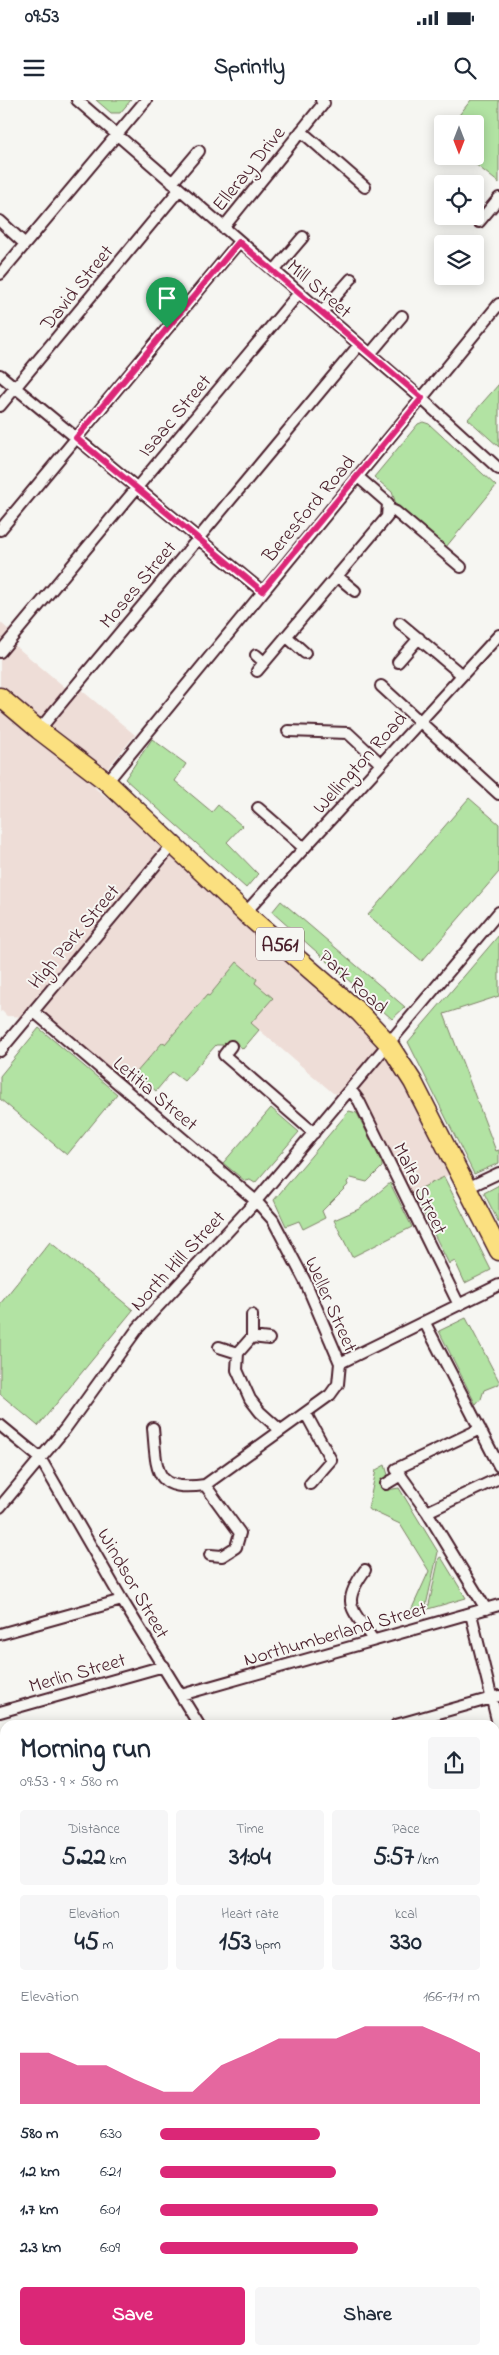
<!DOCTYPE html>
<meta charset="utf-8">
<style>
body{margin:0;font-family:"Indie Flower",sans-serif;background:#f6f6f7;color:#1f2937;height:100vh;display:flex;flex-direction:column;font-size:19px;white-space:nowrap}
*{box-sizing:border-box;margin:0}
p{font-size:16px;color:#747a83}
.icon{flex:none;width:28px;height:28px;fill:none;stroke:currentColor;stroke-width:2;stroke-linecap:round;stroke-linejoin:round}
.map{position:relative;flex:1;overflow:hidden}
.side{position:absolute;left:0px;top:1620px;width:500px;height:635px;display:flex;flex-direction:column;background:#fff;border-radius:15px 15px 0 0;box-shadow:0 2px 12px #0003}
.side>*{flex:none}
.needle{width:32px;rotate:180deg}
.tools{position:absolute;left:434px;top:15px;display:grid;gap:10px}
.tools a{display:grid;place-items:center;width:50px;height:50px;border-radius:5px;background:#fff;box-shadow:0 2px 12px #0003;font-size:25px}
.pin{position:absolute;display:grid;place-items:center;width:42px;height:42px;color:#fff;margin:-51px -21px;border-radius:50% 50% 50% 0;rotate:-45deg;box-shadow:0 0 5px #0007}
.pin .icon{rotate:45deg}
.round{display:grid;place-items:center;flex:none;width:52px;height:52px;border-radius:5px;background:#f6f6f7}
.overview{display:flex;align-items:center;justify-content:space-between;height:85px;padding:0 20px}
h1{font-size:28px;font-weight:800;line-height:38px}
.metrics{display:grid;grid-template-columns:repeat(3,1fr);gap:8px;height:85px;padding:5px 20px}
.metrics div{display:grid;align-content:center;border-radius:5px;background:#f6f6f7;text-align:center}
.metrics b{font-size:25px;font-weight:800}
.metrics small{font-size:14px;font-weight:400}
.metrics p{font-size:14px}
.chart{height:140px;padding:10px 20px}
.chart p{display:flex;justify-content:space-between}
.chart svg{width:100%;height:90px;margin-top:5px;fill:#db2777;opacity:.7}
.button{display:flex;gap:10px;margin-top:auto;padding:10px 20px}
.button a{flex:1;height:58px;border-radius:5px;background:#db2777;color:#fff;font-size:20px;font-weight:800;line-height:58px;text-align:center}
.button a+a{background:#f6f6f7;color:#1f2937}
ul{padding:0 20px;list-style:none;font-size:16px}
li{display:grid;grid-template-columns:80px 60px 1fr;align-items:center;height:38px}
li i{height:12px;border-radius:6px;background:#db2777}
.status{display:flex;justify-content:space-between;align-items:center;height:35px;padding:0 25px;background:#fff;direction:ltr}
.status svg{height:14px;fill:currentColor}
header{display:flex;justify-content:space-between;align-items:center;height:65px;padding:0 20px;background:#fff;font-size:22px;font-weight:800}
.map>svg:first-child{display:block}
.built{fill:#eeddd7}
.green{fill:#b2e3a3;stroke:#7e8167}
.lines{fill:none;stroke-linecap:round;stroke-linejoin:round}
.minor-casing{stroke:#4a1f2b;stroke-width:14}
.secondary-casing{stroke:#4a1f2b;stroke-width:19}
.trunk-casing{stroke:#4a1f2b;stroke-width:21}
.minor{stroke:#f6f6f2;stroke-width:10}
.secondary{stroke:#f6f6f2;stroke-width:15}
.trunk{stroke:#fbe080;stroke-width:18}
.route-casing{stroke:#fff;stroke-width:10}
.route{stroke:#db2777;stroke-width:6}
.labels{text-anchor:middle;stroke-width:4;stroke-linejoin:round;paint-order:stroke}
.shield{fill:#f6f6f2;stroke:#7e6067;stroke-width:1}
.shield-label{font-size:19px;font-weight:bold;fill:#4a1f2b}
.street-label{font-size:20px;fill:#4a1f2b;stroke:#f6f6f2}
</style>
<div class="status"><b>09:53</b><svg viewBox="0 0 49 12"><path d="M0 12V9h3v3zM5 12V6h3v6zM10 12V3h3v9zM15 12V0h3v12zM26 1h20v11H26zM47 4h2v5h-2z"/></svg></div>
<header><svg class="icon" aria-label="menu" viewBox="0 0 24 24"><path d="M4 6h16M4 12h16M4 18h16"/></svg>Sprintly<svg class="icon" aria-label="search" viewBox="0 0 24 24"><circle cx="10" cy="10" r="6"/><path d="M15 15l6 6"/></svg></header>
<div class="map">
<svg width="499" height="2255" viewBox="0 0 499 2255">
<rect width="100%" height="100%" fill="#f6f6f2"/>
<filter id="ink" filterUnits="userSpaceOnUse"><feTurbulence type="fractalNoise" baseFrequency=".02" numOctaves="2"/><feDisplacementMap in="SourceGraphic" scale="10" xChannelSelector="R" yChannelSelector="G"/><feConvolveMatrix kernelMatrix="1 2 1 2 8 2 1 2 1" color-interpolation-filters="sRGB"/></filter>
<g filter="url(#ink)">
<path class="built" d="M0,522L10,531L13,544L66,588H79L135,635L106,670L95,688L156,737L336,906H341L375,941L394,965L449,1075L410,1094L364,1000L333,993L251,923L273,898L254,882L257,879L238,863L165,945L162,943L126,985L46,918L7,916L2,911L0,912Z"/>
<path class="green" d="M96,0H131L120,13H111Z
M471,0H499V83L465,56H475V24H452Z
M499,284V347L468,319Z
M423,322L429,324L496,386L446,447L397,407L392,392L374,377L418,324Z
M152,639L186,664L175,681L212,712L218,705L242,726L227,742L258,774L246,788L125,679Z
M469,698L499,724V772L422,861L368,815Z
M281,801L405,907L392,919L272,812Z
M499,835V896L444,914L496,1051L499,1050V1063L474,1074L408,942Z
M237,862L257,879L255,883L273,898L251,923L259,930L243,949L234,941L231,945H216L184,981L172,972L156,991L135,974L162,943L165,944L207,895L209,896Z
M39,928L117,994L67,1055L0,999V976Z
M271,1008L299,1032L255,1083L250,1080L245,1081L223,1063Z
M349,1011L357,1013L382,1063V1067L367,1082L351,1078L347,1082L348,1085L322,1111L325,1118L303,1129L299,1121L286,1126L274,1100Z
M444,1077L491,1170L465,1183L455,1161L449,1164L413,1092Z
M390,1083L412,1127L352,1157L334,1120L359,1109Z
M499,1085V1123L484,1093Z
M50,1142L133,1210L38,1326L0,1294V1204Z
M466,1218L499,1281V1284L484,1290L481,1299L476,1305L439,1231Z
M385,1365L388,1375L382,1381L387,1390L399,1388L438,1452L425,1510L409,1515L429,1471L400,1424L368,1409L376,1370Z
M441,1457L466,1498L428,1509L439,1458Z
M133,2250H196L194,2255H134Z"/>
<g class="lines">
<defs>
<path id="minor" d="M77,0L421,298L499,369
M301,31L365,87
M172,83L199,51
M0,121L25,144
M479,122L499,98
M223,128L324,3L321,0
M274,171L303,137
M0,174L146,0
M322,212L351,179
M370,254L402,216
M0,275L262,491
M0,306L179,90
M389,409L396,412L461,467
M0,430L239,142
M337,476L355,491
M400,523L462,575
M286,536L305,553
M0,552L299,193
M256,555L264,562
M398,562L419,538
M257,571L387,417L388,403L357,376
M381,586L499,694
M39,630L359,245
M288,631L348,633L380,663
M107,682L499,204
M258,708L304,748
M245,813L499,535
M33,911L256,1101L273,1120L305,1181L340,1263L338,1284L330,1295L205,1385C153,1392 157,1371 153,1328
M231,946L224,955L314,1033
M0,951L173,744
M350,989L359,1001L459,1205
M467,1088L499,1073
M252,1215V1237
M425,1223L499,1366
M269,1239L252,1237L238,1253L237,1270L250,1299L260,1312L280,1330
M219,1247L238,1253
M340,1263L499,1185
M306,1314L331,1360L310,1384
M0,1325L40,1358L122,1500L199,1625
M480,1329L396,1369L427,1412L486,1509
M386,1384L401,1375
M205,1385L240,1433L236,1447L222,1456L210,1455
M0,1407L65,1329L138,1228L256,1101L499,812
M427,1412L499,1378
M365,1470C340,1505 352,1507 373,1540
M471,1514L499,1628
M0,1534L122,1500
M181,1595L499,1505
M0,1612L164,1566
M396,1625L499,1596
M0,1645L5,1663
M495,1685L499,1684
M0,1695L5,1694
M0,1769L5,1767
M495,1769L499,1768
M0,1844L5,1842
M0,1917L5,1916
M495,2010L499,2008
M495,2072L499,2069
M495,2111L499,2118
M0,2155L5,2175
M495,2210L499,2209
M0,2223L5,2222
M371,2250L372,2255
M470,2250L471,2255
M290,2255L313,2250"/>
<path id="secondary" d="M495,1864L499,1863
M0,2002L5,2001"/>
<path id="trunk" d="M0,597L39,630L107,682L245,813L360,913L388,943L413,982L499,1151"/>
</defs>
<use href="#minor" class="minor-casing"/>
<use href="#secondary" class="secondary-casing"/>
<use href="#trunk" class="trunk-casing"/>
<use href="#minor" class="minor"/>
<use href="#secondary" class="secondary"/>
<use href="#trunk" class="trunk"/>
</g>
</g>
<g class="lines" filter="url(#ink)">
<defs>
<path id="route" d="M239,142L422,298L262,491L76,338Z"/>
</defs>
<use href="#route" class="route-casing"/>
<use href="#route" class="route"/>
</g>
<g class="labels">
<rect class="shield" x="256" y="827.5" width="48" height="33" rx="4"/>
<g class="shield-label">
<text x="280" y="851">A561</text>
</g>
<g class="street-label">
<text transform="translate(248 68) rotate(-51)" y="7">Elleray Drive</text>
<text transform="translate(76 187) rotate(-51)" y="7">David Street</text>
<text transform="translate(320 188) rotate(41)" y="7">Mill Street</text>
<text transform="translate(174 315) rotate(-50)" y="7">Isaac Street</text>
<text transform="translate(308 408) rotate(-50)" y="7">Beresford Road</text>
<text transform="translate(137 484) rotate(-50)" y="7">Moses Street</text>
<text transform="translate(359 662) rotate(-48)" y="7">Wellington Road</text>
<text transform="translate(73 836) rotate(-50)" y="7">High Park Street</text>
<text transform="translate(354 881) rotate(42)" y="7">Park Road</text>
<text transform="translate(156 993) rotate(40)" y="7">Letitia Street</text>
<text transform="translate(421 1088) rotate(64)" y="7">Malta Street</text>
<text transform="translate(177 1160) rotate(-47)" y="7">North Hill Street</text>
<text transform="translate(332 1204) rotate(66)" y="7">Weller Street</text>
<text transform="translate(134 1483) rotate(60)" y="7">Windsor Street</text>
<text transform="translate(335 1533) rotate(-16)" y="7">Northumberland Street</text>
<text transform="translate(77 1572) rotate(-16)" y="7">Merlin Street</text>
</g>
</g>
</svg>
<div class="tools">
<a><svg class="needle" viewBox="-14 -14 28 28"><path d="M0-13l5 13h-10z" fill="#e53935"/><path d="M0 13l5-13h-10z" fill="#747a83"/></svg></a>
<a><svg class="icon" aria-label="locate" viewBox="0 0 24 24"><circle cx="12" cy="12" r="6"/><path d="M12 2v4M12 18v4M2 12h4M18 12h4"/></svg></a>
<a><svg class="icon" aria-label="layers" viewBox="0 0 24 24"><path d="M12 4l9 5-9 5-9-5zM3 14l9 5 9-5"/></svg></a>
</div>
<div class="pin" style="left:167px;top:228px;background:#1e9e55"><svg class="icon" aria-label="arrive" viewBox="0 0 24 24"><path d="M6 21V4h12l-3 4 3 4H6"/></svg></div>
<section class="side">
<div class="overview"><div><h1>Morning run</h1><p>09:53 · 9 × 580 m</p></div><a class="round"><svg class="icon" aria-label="share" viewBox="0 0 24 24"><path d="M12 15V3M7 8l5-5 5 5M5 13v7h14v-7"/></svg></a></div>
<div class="metrics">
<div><p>Distance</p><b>5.22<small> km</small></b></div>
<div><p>Time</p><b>31:04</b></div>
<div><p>Pace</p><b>5:57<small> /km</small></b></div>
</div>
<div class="metrics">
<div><p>Elevation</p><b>45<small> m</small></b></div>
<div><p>Heart rate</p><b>153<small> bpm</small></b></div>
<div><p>kcal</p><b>330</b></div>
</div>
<div class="chart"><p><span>Elevation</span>166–171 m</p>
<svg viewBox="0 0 160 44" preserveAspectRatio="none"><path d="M0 44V19L10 19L20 25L30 25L40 32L50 38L60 38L70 25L80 19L90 12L100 12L110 12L120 6L130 6L140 6L150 12L160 19V44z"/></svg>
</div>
<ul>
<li><b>580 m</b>6:30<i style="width:50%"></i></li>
<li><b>1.2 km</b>6:21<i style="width:55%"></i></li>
<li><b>1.7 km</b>6:01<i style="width:68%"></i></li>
<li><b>2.3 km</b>6:09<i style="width:62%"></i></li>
</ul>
<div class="button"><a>Save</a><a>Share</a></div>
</section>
</div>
